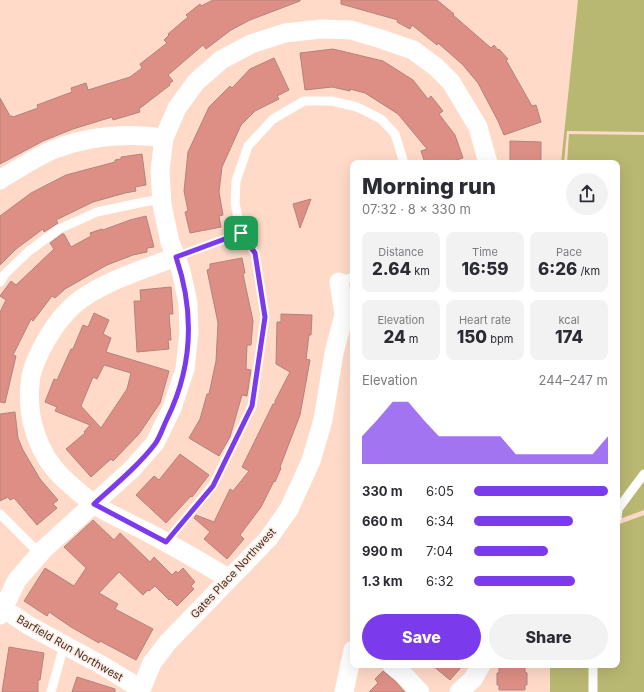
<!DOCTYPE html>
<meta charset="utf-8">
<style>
body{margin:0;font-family:Inter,sans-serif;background:#f2f2f3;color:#2b2b33;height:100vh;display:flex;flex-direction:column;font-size:15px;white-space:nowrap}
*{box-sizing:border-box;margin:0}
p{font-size:13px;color:#7c7c81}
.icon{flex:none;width:22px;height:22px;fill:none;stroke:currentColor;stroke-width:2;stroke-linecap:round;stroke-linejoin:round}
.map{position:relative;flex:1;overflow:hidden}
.side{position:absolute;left:350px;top:160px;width:270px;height:508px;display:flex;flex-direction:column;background:#fff;border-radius:8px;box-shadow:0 4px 16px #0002}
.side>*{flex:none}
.pin{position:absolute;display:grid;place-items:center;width:34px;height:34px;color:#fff;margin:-17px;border-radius:8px;box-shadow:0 2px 6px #0006}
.round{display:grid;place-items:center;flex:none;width:42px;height:42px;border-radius:21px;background:#f2f2f3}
.head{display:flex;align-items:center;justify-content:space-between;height:68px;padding:0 12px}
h1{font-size:22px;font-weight:800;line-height:30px}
.stats{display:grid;grid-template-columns:repeat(3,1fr);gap:6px;height:68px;padding:4px 12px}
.stats div{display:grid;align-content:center;border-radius:8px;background:#f2f2f3;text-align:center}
.stats b{font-size:17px;font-weight:800}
.stats small{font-size:11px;font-weight:400}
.stats p{font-size:11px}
.chart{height:112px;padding:8px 12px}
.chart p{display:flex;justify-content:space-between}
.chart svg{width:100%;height:72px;margin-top:4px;fill:#7c3aed;opacity:.7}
.button{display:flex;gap:8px;margin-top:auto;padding:8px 12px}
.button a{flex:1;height:46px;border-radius:24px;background:#7c3aed;color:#fff;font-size:16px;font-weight:800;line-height:46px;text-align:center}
.button a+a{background:#f2f2f3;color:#2b2b33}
ul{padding:0 12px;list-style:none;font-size:13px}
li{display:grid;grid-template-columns:64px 48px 1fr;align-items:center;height:30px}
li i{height:10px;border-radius:5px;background:#7c3aed}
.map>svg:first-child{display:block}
.green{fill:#b9b872}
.building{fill:#dd8f85;stroke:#b2837d;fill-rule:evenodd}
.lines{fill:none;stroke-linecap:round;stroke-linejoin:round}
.lane{stroke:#fff;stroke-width:9}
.street{stroke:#fff;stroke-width:19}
.route-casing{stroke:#fff;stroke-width:8}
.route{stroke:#7c3aed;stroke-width:5}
.labels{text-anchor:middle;stroke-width:3;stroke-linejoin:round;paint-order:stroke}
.street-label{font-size:11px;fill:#413027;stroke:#ffece3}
</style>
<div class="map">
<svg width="644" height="692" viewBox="0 0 644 692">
<rect width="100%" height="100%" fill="#ffdac9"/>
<path class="green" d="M578,0H644V132L567,131L564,163H561Z
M569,134L644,135V510L617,520V163H567Z
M644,515V692H550V665H617V525Z"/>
<path class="building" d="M213,0H300V1L250,20L231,30L206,49L203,45L168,75L173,81L169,84L170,85L139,109L140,112L113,120L112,117L73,129L43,141L0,164V98L10,116H12L13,117L38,108L37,105L72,92L71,88L86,83L88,90L130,77L142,68L140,64L167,43L164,40L169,35L168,34L188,17L186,15L200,4L201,6Z
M341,0H437L454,14L453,15L491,48L494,45L498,50L499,49L508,59L506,60L532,106L536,105L541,122L504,135L498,121L478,83L462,64L438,43L437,45L412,25L410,29L397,22L398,20L341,4Z
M333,49L383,61L413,80L428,99L431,96L443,111L439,114L455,135L463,158L446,163H425L421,151L427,149L398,114L365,93L350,89V91L332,87L305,90L300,53Z
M274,58L289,90L277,96L279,99L255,111L241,125L222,167L219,192L223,215L219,216L221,227L190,233L185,212L188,211L184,191L188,152L209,107L230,86L232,88L250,69Z
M510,141L541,142V163L510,162Z
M142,154L146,185L135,187L136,191L125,193L93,202L56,220L58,223L44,232L43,229L16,249L0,265V216L31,193L66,175L115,162V160L121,159V157Z
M311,199L300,228L293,204Z
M146,216L154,247L147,248V252L133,255L107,265L65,289L55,298L52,296L33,321L31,319L13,355L16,356L5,403L0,402V312L6,300L0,296L11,281L16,285L54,249L50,243L62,234H64L71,247L91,236L90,233L102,229L103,230L130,220Z
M242,258L245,273L243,274L253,321L251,345H247L246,369L251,370L247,396L242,395L230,437L219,456L189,438L200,419L207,394H209L216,361L218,323L207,270L210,269V264Z
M171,287L173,314H169L171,340H168L169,349L137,352L134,301H141L140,290Z
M94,313L109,320L103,334L111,338L106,352L169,371L160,403L139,434L113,461L111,459L91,477L66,449L85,433L84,432L90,425L55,411L57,407L45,402L54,379L57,380L71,349H73L83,325L88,327ZM104,365L131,373L127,389L101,428L81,406L93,377L97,379Z
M281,314L312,315L311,335H309L306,359L310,360L300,415L280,467L281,468L275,482L274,481L261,507L240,535L244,539L227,559L204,539L210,532L194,518L196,515L214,522L230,489L233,491L249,471L242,467L273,404H275V401L290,372L276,364L277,322H281Z
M15,412L18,438L23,450L40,479L58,500L53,504L57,508L37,525L14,498L10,500L8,497L0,501V414Z
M180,454L209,475L192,497L191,496L166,523L136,495L154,476L159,480Z
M93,520L114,540L120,533L150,562L154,557L172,575L176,571L178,573L183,568L195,582L191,586L194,589L177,606L170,599L169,600L155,586L149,591L148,590L143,595L119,572L99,593L118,604L115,609L153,629L136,660L100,641L99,643L71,627L49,612L47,616L24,601L45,568L74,586L86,568L64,547Z
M9,647L44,653L40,680H38V692H2Z
M432,665H463L450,680Z
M499,665H525V672L527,673V685H525V690H499V685H497V673H499Z
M383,671L395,681L405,692H369L378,683L375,679Z
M77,677L115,689V692H72Z"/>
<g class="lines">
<path class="lane" d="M176,257L241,233
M0,282L5,274L29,251L59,229L97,212L144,202L162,199
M339,282L353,277
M0,514L40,554
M617,519L618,509L644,474
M166,542L213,485L252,406L265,317L255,253L241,233L235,203L236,181L248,146L273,119L304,101H332L357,107L381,119L395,134L404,163
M593,665V692
M51,692L64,645"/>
<path class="street" d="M0,180L4,177C20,168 37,156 55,149C89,136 128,133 164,138
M176,257C146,268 110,280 84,297C69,307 57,322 48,337C41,349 34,362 31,376C25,413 36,453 64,479C73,487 84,497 94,504C110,515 130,523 147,532C175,547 202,562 229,579
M0,606L28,625L105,667L141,689
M0,615L17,580L44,549L132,469L155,443L172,408L185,369L189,333L188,303L181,271L170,242L162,205L160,170L164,138L177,108L196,82L221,60L251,44L285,33L321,29L351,30L381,39L413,50L436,67L451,82L478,127L488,163
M392,665L402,673L420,692
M140,692L152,663L168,642L268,539L289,509L311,461L323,420L334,353L344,315L339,282
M344,692L353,650
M459,692L473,679L481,665"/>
</g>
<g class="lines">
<defs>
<path id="route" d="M241,233L255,253L265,317L252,406L213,486L166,542L94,504C115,485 138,466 155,444C160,437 163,427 167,419C193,366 195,313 176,257Z"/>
</defs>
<use href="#route" class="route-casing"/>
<use href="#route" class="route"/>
</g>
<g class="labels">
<g class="street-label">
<text transform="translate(233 573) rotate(-47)" y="4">Gates Place Northwest</text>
<text transform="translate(70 648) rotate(30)" y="4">Barfield Run Northwest</text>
</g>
</g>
</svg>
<div class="pin" style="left:241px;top:233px;background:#1e9e55"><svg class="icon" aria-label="arrive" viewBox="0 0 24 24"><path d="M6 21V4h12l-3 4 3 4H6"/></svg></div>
<section class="side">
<div class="head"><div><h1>Morning run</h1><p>07:32 · 8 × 330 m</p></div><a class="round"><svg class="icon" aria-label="share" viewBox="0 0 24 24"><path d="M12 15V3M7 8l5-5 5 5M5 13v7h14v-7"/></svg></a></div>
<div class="stats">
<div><p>Distance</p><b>2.64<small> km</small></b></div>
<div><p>Time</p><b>16:59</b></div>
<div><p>Pace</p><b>6:26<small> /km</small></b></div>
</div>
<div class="stats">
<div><p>Elevation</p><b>24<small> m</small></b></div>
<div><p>Heart rate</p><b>150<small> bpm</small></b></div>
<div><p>kcal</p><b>174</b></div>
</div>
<div class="chart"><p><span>Elevation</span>244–247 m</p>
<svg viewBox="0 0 160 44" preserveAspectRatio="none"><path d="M0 44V27L10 17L20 6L30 6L40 17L50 27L60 27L70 27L80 27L90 27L100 38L110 38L120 38L130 38L140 38L150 38L160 27V44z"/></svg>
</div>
<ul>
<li><b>330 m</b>6:05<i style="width:100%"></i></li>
<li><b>660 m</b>6:34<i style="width:74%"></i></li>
<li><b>990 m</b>7:04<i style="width:55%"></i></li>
<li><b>1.3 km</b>6:32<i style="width:75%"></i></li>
</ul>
<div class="button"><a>Save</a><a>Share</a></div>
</section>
</div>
